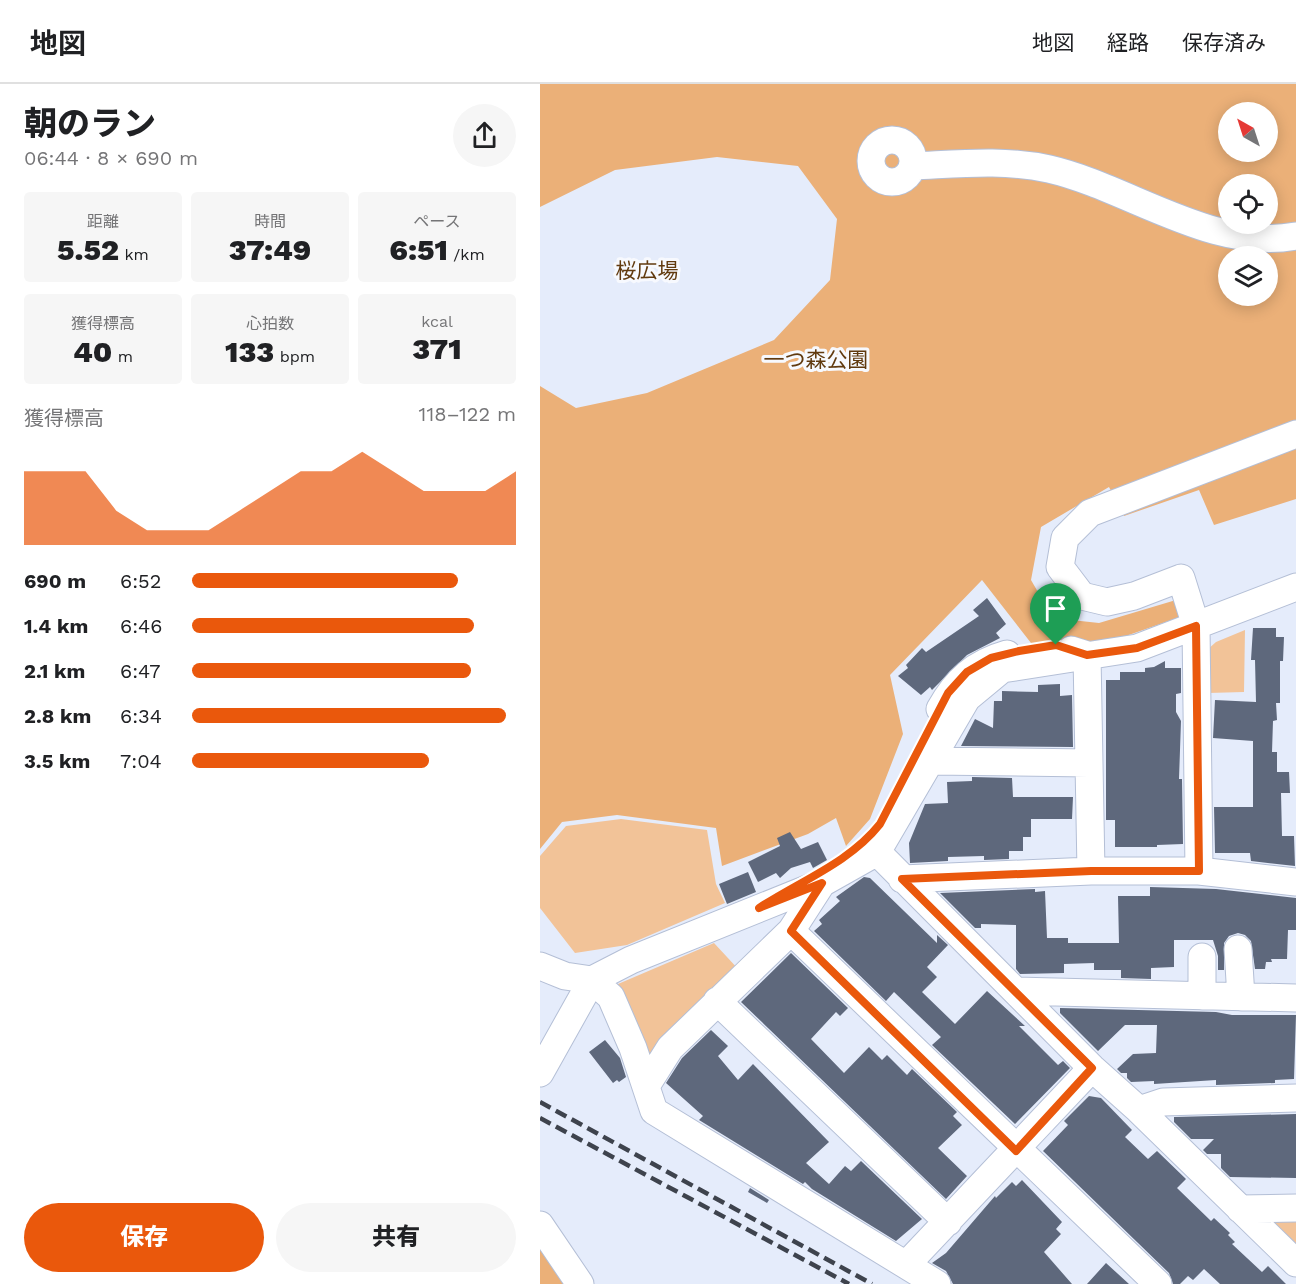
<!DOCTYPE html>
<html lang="ja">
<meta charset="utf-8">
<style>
body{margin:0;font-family:"Work Sans","Noto Sans JP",sans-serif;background:#f6f6f6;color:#202124;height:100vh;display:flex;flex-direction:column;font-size:22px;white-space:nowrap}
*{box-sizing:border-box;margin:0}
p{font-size:20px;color:#757577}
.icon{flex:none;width:33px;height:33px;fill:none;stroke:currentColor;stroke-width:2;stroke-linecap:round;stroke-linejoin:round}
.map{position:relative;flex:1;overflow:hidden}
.drawer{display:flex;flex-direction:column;background:#fff;width:540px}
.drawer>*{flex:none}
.needle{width:39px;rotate:321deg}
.controls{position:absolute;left:678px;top:18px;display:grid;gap:12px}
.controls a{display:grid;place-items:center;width:60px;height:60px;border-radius:50%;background:#fff;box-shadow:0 3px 15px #0003;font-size:30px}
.pin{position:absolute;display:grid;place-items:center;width:51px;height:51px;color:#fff;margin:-62px -26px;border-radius:50% 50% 50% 0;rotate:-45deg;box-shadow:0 0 6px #0007}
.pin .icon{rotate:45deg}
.round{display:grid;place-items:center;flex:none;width:63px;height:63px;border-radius:32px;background:#f6f6f6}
.overview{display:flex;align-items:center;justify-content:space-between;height:102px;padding:0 24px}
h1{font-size:33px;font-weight:800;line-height:45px}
.figures{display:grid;grid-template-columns:repeat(3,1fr);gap:9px;height:102px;padding:6px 24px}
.figures div{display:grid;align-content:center;border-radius:6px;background:#f6f6f6;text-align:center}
.figures b{font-size:30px;font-weight:800}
.figures small{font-size:16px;font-weight:400}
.figures p{font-size:16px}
.chart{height:168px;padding:12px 24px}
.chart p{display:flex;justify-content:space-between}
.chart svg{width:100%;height:108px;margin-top:6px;fill:#ea580c;opacity:.7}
.action{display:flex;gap:12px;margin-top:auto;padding:12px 24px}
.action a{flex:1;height:69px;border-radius:36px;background:#ea580c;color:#fff;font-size:24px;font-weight:800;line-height:69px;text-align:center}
.action a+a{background:#f6f6f6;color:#202124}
ul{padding:0 24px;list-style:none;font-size:20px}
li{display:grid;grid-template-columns:96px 72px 1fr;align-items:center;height:45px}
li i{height:15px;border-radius:8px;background:#ea580c}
header{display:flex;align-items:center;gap:36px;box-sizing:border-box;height:84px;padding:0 30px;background:#fff;border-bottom:2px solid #e0e0e0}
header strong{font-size:28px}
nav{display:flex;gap:33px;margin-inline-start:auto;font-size:21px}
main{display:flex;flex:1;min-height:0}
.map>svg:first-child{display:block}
.green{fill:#f2c398}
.forest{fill:#ebb078;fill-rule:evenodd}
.building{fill:#5e687c}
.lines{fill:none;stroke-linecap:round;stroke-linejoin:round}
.minor-casing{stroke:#b4bfd6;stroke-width:29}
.minor{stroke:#fff;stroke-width:27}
.rail{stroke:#3e434d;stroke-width:4.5;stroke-dasharray:12 6;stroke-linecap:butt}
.route-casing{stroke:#fff;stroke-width:12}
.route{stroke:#ea580c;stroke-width:8}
.labels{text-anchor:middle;stroke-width:6;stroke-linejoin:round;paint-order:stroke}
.park-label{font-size:21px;fill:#613a0f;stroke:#f7f9fe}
</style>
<header>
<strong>地図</strong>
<nav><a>地図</a><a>経路</a><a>保存済み</a></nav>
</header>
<main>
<section class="drawer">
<div class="overview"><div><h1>朝のラン</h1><p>06:44 · 8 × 690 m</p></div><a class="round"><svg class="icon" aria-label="share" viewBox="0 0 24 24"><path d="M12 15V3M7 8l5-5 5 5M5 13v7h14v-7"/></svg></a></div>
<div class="figures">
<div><p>距離</p><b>5.52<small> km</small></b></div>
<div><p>時間</p><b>37:49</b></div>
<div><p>ペース</p><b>6:51<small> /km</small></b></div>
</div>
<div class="figures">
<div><p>獲得標高</p><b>40<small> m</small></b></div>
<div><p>心拍数</p><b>133<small> bpm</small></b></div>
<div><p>kcal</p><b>371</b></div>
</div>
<div class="chart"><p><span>獲得標高</span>118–122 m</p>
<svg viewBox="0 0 160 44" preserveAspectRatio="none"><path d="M0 44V14L10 14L20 14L30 30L40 38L50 38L60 38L70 30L80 22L90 14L100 14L110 6L120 14L130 22L140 22L150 22L160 14V44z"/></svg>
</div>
<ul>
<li><b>690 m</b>6:52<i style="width:82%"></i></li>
<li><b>1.4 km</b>6:46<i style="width:87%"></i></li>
<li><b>2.1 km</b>6:47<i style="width:86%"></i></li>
<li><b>2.8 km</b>6:34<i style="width:97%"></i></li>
<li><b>3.5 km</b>7:04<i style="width:73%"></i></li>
</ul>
<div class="action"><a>保存</a><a>共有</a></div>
</section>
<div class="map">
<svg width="756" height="1200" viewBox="0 0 756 1200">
<rect width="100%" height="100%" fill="#e5ecfb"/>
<path class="green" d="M705,546L704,608L668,609L667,566L676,558Z
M81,735L167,746L176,800L185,819L87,861L35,869L0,824V772L26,742Z
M174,859L200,887L106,977L76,906L78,900Z
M743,1131H756V1163L732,1140Z"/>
<path class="forest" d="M0,0H756V415L674,441L659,406L584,432L569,403L501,443L491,496L513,534L559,539L636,516L643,532L563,560L491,559L442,496L350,591L363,650L330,735L306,762L296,734L268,750L182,782L176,744L77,731L22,738L0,765V302L36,324L107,309L234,256L290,196L297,135L258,82L177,73L75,86L0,123ZM688,28H728V68H688ZM688,100H728V140H688ZM688,172H728V212H688Z
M0,1148L31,1200H0Z"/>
<path class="building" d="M447,514L466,540L456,549L460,554L427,571L392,606L390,603L381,611L358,592L368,584L366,581L382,564L386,568L439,532L433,526Z
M713,544H736V553H744L743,577H740V619H736L737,636L733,637L732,668H737V688H749L750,709H741L742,752H754L755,782L711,777L710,769H675L674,723H713V657L673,654L675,616L716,618L715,576H711Z
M625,577V584H641V609L636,610V628L641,637L639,695H642L643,760L617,761V763H575V736H566V596H580V588H605V584L614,583Z
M520,600V612L532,611L533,663L421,662L435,635L453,644L454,617H462V607L498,608V601Z
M432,693L472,694L473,713H533L532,735H491V753H483V767H469V775L444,776V772L408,773V777L370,779L369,759L385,720L408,719L407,698L432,697Z
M250,748L261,765L278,758L287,776L273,784L270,778L251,784L240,794L236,789L218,798L208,778L240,762L237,754Z
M208,788L216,808L187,820L179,800Z
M324,793L330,794L397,859V851L408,861L387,883L397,893L382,908L415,940L447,907L485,942H479L518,981L523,977L530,984L475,1040L392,961L401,953L354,908L346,917L274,847L282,840L279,836L300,817L296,813Z
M610,803L676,805L756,814V846H748L747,875H731L732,878H726L725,885H715L711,857L705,851L698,849L689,852L684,859V886H678V872L673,856H634V883L611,884V895L581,894V886H554V879L524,880V889L480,890L476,885V841L441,840V844H435L400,809L495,805V808L505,807L507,854H528V859H579L578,812H610Z
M251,869L308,924L300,932L296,928L271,955L304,989L329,963L342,976L347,971L367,991L372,985L417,1028L413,1032L422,1041L398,1064L427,1092L406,1115L201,918Z
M520,924L676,928L692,931H756L754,995L735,996V999L676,1001V996L614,1000V997L591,998L587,994V989H581L577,985L593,970L616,969L617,941H585L558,967L520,929Z
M171,946L188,962L178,972L198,996L213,980L289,1058L266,1079L289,1100L305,1082L311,1087L321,1077L382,1135L356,1157L272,1105L265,1098L263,1100L159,1036L163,1032L126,999L142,974Z
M65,956L80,974L86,993L79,998L77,996L73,999L49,968Z
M549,1012L561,1014L592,1046L585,1053L608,1075L617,1067L646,1095L637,1104L671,1137L674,1134L690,1149L688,1151L695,1158L692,1160L722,1188L728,1182L746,1200H680L664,1185L653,1196L648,1192L640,1200H633L629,1189L503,1067L528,1041L524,1037Z
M756,1030V1094L690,1093L681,1084V1070H667L663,1066L674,1055H651L634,1038V1033Z
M482,1096L522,1138L516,1145L521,1150L504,1168L532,1200H413L406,1187L392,1179L406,1169L455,1112L456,1114L472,1098L476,1102Z
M210,1104L229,1116L227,1119L208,1108Z
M566,1179L589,1200H547Z"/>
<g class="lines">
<defs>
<path id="minor" d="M331 77a21 21 0 1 1 42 0a21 21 0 1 1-42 0Z
M373,82C419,80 463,75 509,85C588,103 672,168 756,152
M531,566L547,571L551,787
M400,625C416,596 435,579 467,570
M391,677L549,679
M337,768L552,984L599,1026L756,1179
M659,787L656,542L641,494L594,512L567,518L542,512L520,483L525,454L550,429L756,350
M362,795L551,787H659L756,798
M251,847L618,1200
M698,865L701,913
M0,882L25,892L52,896L91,876L282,799L337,768L427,614L462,585L597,564L756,503
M476,907L756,914
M662,912V873
M177,917L408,1138
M0,989L52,896L71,913L93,964L114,1027L397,1200
M106,1002L130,964L251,847L282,799
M599,1026L623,1018L756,1014
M700,1125L756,1124
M0,1141L40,1200
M366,1181L552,984"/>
</defs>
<use href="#minor" class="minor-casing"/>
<use href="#minor" class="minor"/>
<path class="rail" d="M0,1018L332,1200
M0,1034L309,1200"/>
</g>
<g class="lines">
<defs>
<path id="route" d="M656,542L659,787H551L362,795L552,984L476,1067L251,847L282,799L219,824C260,797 309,779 340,740L408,609L427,588L451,574L479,567L516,561L547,571L597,564Z"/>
</defs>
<use href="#route" class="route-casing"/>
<use href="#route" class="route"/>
</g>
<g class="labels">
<g class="park-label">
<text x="107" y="194">桜広場</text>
<text x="276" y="283">一つ森公園</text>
</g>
</g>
</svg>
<div class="controls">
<a><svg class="needle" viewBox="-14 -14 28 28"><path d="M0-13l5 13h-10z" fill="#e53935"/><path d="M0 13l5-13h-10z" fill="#757577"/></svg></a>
<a><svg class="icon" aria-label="locate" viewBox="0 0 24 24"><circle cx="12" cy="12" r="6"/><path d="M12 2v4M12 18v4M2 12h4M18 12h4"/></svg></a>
<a><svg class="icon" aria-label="layers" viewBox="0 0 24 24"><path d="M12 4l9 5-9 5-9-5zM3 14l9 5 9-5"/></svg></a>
</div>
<div class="pin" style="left:516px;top:561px;background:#1e9e55"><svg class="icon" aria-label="arrive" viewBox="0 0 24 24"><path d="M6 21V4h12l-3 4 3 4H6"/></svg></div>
</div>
</main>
